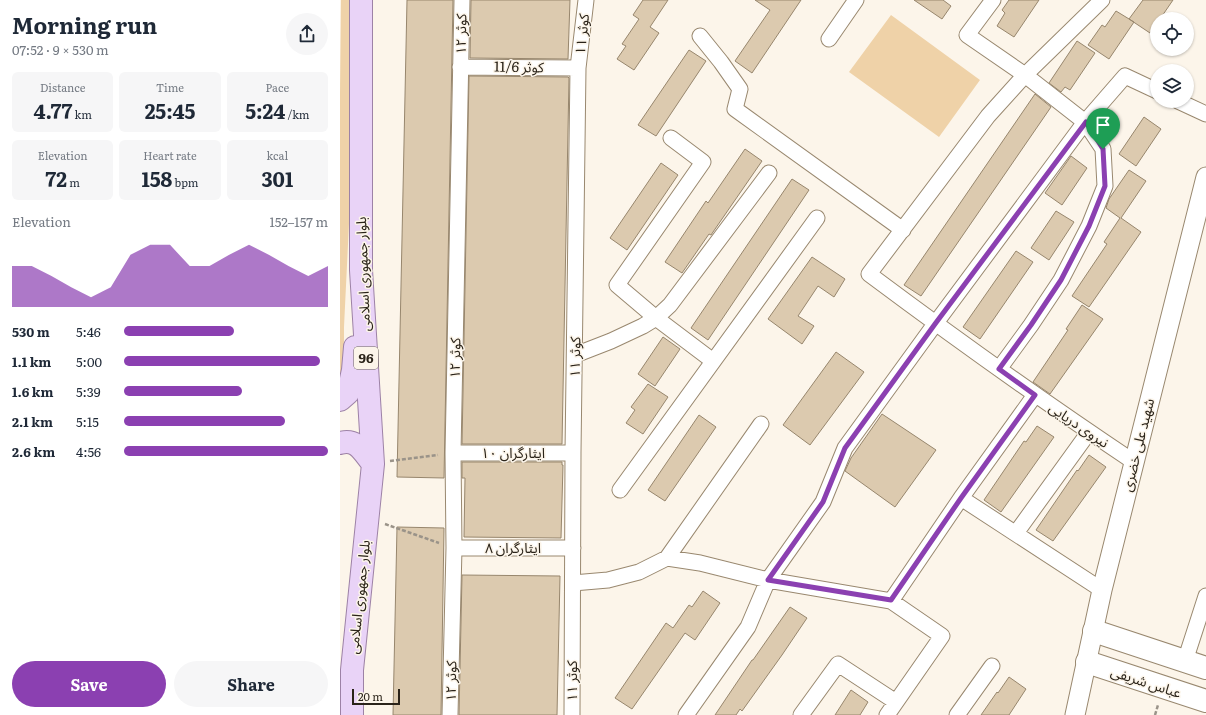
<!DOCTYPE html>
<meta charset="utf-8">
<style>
body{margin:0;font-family:Literata,"Noto Sans Arabic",serif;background:#f6f6f7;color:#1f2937;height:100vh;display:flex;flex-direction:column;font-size:15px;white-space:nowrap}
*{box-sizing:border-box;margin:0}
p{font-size:13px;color:#747a83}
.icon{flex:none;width:22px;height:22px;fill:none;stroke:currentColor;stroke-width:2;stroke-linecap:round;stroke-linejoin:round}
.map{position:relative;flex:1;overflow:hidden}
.drawer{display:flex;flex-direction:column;background:#fff;width:340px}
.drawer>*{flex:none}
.tools{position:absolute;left:810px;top:12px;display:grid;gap:8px}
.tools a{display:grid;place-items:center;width:44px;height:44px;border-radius:50%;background:#fff;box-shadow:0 1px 3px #0004;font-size:20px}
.scale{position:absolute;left:12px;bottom:10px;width:48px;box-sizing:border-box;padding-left:4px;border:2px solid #2a2319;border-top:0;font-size:11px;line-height:14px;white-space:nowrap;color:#2a2319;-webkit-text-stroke:3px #fcf5ea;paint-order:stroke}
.pin{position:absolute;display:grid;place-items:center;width:34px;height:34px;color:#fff;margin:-41px -17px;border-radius:50% 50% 50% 0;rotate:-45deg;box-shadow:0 0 4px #0007}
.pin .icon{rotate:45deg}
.round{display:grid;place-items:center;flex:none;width:42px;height:42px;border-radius:21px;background:#f6f6f7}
.summary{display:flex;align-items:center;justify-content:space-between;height:68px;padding:0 12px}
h1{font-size:22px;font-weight:700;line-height:30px}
.figures{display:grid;grid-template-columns:repeat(3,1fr);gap:6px;height:68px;padding:4px 12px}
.figures div{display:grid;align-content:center;border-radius:6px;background:#f6f6f7;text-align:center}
.figures b{font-size:20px;font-weight:700}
.figures small{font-size:11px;font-weight:400}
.figures p{font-size:11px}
.chart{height:112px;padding:8px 12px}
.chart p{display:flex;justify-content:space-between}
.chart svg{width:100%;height:72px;margin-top:4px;fill:#8b40b1;opacity:.7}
.primary-button{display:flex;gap:8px;margin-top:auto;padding:8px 12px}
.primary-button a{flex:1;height:46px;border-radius:24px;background:#8b40b1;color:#fff;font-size:16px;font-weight:700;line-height:46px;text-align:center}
.primary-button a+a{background:#f6f6f7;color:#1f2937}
ul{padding:0 12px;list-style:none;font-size:13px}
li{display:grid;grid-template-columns:64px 48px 1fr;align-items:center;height:30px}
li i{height:10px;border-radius:5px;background:#8b40b1}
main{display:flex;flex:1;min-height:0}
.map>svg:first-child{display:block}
.green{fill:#efd2a8}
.building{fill:#dccaaf;stroke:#97866d}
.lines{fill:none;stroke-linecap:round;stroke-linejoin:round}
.minor-casing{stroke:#99886f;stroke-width:17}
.tertiary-casing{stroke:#99886f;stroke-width:21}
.secondary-casing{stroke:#99886f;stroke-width:24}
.primary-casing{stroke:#9d82a6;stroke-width:24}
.path{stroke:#9a9389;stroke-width:2.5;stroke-dasharray:4 2;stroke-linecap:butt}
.minor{stroke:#fff;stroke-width:15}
.tertiary{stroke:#fff;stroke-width:19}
.secondary{stroke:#fff;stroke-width:22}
.primary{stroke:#e9d3f7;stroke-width:22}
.route-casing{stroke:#fff;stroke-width:8}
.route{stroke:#8b40b1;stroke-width:5}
.labels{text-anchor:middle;stroke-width:3;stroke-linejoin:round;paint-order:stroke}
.shield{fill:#fcf5ea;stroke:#696258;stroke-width:1}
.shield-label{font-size:13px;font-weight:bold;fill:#2a2319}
.street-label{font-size:14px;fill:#2a2319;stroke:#fcf5ea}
</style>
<main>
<section class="drawer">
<div class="summary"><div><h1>Morning run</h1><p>07:52 · 9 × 530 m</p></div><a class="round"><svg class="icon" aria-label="share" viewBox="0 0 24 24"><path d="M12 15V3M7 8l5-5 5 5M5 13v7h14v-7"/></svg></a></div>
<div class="figures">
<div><p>Distance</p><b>4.77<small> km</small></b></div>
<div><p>Time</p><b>25:45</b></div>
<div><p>Pace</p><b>5:24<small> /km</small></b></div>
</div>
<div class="figures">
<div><p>Elevation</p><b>72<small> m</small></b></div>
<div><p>Heart rate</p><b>158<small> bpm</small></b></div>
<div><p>kcal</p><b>301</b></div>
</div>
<div class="chart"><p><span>Elevation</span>152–157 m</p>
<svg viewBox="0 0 160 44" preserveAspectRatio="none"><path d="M0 44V19L10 19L20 25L30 32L40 38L50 32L60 12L70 6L80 6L90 19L100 19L110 12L120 6L130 12L140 19L150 25L160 19V44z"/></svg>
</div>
<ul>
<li><b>530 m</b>5:46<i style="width:54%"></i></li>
<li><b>1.1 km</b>5:00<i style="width:96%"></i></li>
<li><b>1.6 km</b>5:39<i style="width:58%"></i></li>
<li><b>2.1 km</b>5:15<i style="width:79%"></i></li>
<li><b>2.6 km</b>4:56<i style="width:100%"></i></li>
</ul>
<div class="primary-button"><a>Save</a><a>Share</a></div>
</section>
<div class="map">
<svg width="866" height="715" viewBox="0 0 866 715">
<rect width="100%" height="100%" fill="#fcf5ea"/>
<path class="green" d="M1,0H11L10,203L4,327V374L0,379V93Z
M551,15L640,80L599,137L509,72Z"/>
<path class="building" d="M67,0H113L104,478L57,477Z
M131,0H230L228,59L130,58Z
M303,0H328L310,27L319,33L294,70L277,59L286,46L282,44L299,19L293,15Z
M415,0H461L412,73L395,61L430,10Z
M574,0H603L611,6L602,19Z
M669,0H699L674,37L657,26L665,13L662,10Z
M803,0H833L820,19H817V23L810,33L789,19Z
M776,11L794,22L769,59L748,45L762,25L765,27Z
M737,41L755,53L730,90L725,87L721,92L709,83Z
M349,50L366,61L316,136L298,125Z
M129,76L228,77L229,78L222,444H122Z
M695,94L711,107L581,296L564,285Z
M804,117L821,129L796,166L779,154Z
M405,149L422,161L373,232L371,235L369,234L342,273L325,262L366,201L368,203Z
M731,156L747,168L722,205L705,193Z
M321,163L338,175L287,250L270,238Z
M789,170L806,181L781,218L801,232L749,307L732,296L767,244L764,242L780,218L766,208L769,199Z
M452,179L469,190L368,340L351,328Z
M716,211L734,222L709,260L691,248Z
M676,251L693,262L640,339L623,327Z
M472,257L505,279L494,297L478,286L458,316L474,326L462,344L428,319Z
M742,305L763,319L710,394L693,382L728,330L726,329Z
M323,337L340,349L315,386L298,374Z
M496,352L524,372L470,445L443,425Z
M308,384L328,397L303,434L286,423L295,410L291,407Z
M542,414L596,450L555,507L505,471L511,458Z
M359,415L376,427L325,501L308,490Z
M697,426L714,437L661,512L644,500L684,441L686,442Z
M749,455L766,467L713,541L696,530L737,470L738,471Z
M122,462H222V465H223L221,538L124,537L125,478H122Z
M57,527L104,528L101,715H53Z
M122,575L220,576L217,715H119Z
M363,591L380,603L355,640L345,633L292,709L275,698L326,623L333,628L349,605L352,607Z
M450,607L467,618L442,655L402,711L400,709L396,715H375L412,660H413Z
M669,677L686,689L669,715H641L657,692L658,693Z
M511,690L528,702L520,715H495Z"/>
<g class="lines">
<defs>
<path id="minor" d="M653,0L627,35L685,75L745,122L763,149L765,186L749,226L721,280L691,325L659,369
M762,0L685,75L648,116L529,274C616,339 704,402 794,462
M360,36L381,62L400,89L395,109L563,230
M489,39L516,0
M120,67L238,68
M838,101L866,114
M331,138L363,162L277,285L316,318L373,361
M235,355L271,341L303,326L316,318L330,305L429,173
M113,453H233
M280,490L477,218
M621,498L762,590
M676,533L749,432
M114,548H233
M327,558L360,563L428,580L483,502L505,448L595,324L745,122L785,76L817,91
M233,583L268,580L299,572L327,558L421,424
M551,601L621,498L695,395
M845,661L866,596
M110,715L114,548L113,453L122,0
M232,715L233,453L238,68L246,0
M346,715L408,627L428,580L551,601L602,636L547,715
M461,715L498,664L556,702
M617,715L652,666"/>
<path id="tertiary" d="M735,715L762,590L866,177"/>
<path id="secondary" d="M754,631L866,668
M747,662L866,701"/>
<path id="primary" d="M0,400L8,393L13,370L15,347
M0,443C17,438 23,452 33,464
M12,715V670L33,464L21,270V0"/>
</defs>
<use href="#minor" class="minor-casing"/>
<use href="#tertiary" class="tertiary-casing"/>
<use href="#secondary" class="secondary-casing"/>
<use href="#primary" class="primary-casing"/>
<path class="path" d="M50,461L98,455
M45,524L99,543
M815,715L818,705"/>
<use href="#minor" class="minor"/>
<use href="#tertiary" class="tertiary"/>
<use href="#secondary" class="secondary"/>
<use href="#primary" class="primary"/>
</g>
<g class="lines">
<defs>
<path id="route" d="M746,122L763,149L765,186L749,226L721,280L691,325L659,369L695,395L621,498L551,600L428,580L483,502L505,448L595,324Z"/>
</defs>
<use href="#route" class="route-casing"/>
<use href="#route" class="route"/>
</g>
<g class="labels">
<rect class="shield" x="14" y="347" width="24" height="22" rx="3"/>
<g class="shield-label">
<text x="26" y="363">96</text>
</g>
<g class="street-label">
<text transform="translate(121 34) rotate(-89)" y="5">کوثر ۱۲</text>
<text transform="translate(242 34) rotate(-84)" y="5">کوثر ۱۱</text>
<text transform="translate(179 67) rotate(1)" y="5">کوثر 11/6</text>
<text transform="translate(23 274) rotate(-92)" y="5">بلوار جمهوری اسلامی</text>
<text transform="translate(235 357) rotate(-89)" y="5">کوثر ۱۱</text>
<text transform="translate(115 358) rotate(-89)" y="5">کوثر ۱۲</text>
<text transform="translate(739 425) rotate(34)" y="5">نیروی دریایی</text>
<text transform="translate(798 445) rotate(-76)" y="5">شهید علی خضری</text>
<text x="173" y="458">ایثارگران ۱۰</text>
<text x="173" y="553">ایثارگران ۸</text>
<text transform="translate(19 597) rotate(-84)" y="5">بلوار جمهوری اسلامی</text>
<text transform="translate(111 681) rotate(-89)" y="5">کوثر ۱۲</text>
<text transform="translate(232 681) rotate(-90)" y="5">کوثر ۱۱</text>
<text transform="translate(806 682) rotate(18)" y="5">عباس شریفی</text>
</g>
</g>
</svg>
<div class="tools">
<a><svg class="icon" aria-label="locate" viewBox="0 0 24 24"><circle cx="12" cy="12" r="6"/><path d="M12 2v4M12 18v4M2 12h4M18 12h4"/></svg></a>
<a><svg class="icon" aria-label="layers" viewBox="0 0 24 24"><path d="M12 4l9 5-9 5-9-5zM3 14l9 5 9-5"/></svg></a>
</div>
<div class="scale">20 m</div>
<div class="pin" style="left:763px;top:149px;background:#1e9e55"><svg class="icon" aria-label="arrive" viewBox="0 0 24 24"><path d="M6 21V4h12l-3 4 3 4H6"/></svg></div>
</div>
</main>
